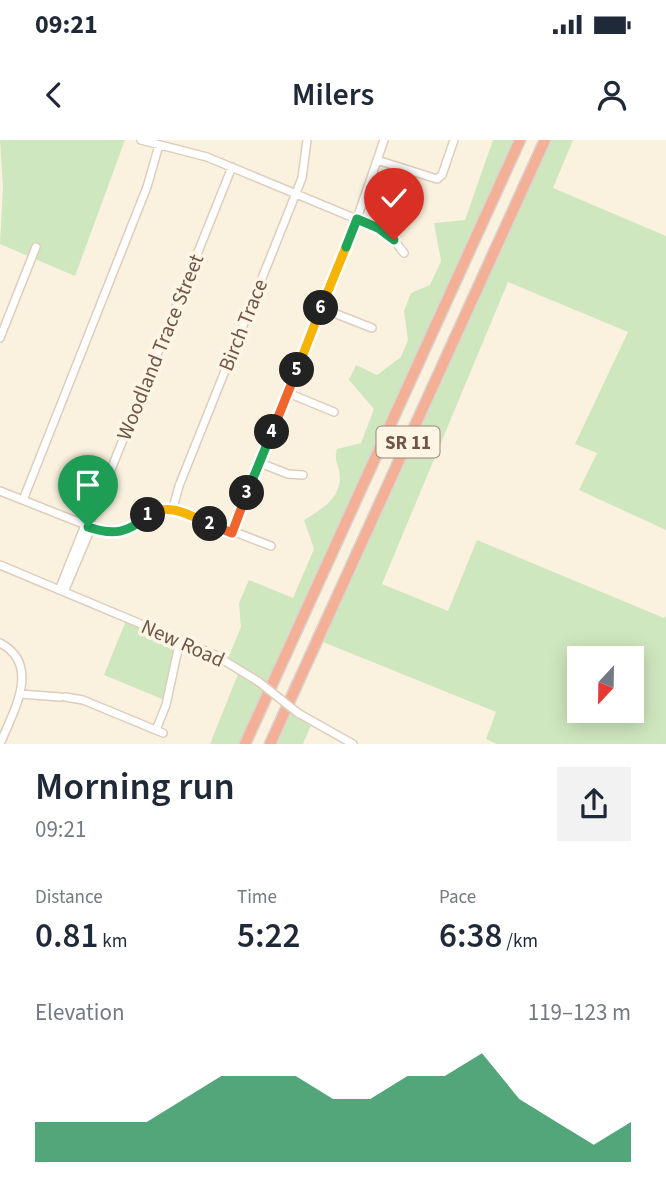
<!DOCTYPE html>
<meta charset="utf-8">
<style>
body{margin:0;font-family:"Source Sans 3",sans-serif;background:#f2f2f3;color:#1f2937;height:100vh;display:flex;flex-direction:column;font-size:26px;white-space:nowrap}
*{box-sizing:border-box;margin:0}
p{font-size:23px;color:#747a83}
.icon{flex:none;width:38px;height:38px;fill:none;stroke:currentColor;stroke-width:2;stroke-linecap:round;stroke-linejoin:round}
.map{position:relative;height:604px;overflow:hidden}
.panel{display:flex;flex-direction:column;background:#fff;flex:1}
.panel>*{flex:none}
.needle{width:46px;rotate:202deg}
.fabs{position:absolute;left:567px;top:506px;display:grid;gap:14px}
.fabs a{display:grid;place-items:center;width:77px;height:77px;border-radius:0px;background:#fff;box-shadow:0 4px 18px #0003;font-size:35px}
.pin{position:absolute;display:grid;place-items:center;width:60px;height:60px;color:#fff;margin:-72px -30px;border-radius:50% 50% 50% 0;rotate:-45deg;box-shadow:0 0 7px #0007}
.pin .icon{rotate:45deg}
.km{position:absolute;width:35px;height:35px;margin:-18px;border-radius:50%;background:#222;color:#fff;font-size:19px;line-height:35px;text-align:center}
.round{display:grid;place-items:center;flex:none;width:74px;height:74px;border-radius:0px;background:#f2f2f3}
.headline{display:flex;align-items:center;justify-content:space-between;height:119px;padding:0 35px}
h1{font-size:38px;font-weight:600;line-height:52px}
.stats{display:grid;grid-template-columns:repeat(3,1fr);gap:10px;height:119px;padding:7px 35px}
.stats div{display:grid;align-content:center}
.stats b{font-size:35px;font-weight:600}
.stats small{font-size:19px;font-weight:400}
.stats p{font-size:19px}
.chart{height:196px;padding:14px 35px}
.chart p{display:flex;justify-content:space-between}
.chart svg{width:100%;height:126px;margin-top:7px;fill:#0b8043;opacity:.7}
.status{display:flex;justify-content:space-between;align-items:center;height:49px;padding:0 35px;background:#fff;direction:ltr}
.status svg{height:19px;fill:currentColor}
header{display:flex;justify-content:space-between;align-items:center;height:91px;padding:0 35px;background:#fff;font-size:32px;font-weight:600}
.map>svg:first-child{display:block}
.green{fill:#cfe7bf;fill-rule:evenodd}
.lines{fill:none;stroke-linecap:round;stroke-linejoin:round}
.minor-casing{stroke:#decdbc;stroke-width:10}
.highway-casing{stroke:#dad3cf;stroke-width:13}
.minor{stroke:#fff;stroke-width:7}
.highway{stroke:#f4b097;stroke-width:10}
.minor-bridge-casing{stroke:#decdbc;stroke-width:10;stroke-linecap:butt}
.minor-bridge{stroke:#fff;stroke-width:7}
.split-1-casing{stroke:#fff;stroke-width:14}
.split-2-casing{stroke:#fff;stroke-width:14}
.split-3-casing{stroke:#fff;stroke-width:14}
.split-4-casing{stroke:#fff;stroke-width:14}
.split-5-casing{stroke:#fff;stroke-width:14}
.split-6-casing{stroke:#fff;stroke-width:14}
.split-7-casing{stroke:#fff;stroke-width:14}
.split-8-casing{stroke:#fff;stroke-width:14}
.split-1{stroke:#22a559;stroke-width:9}
.split-2{stroke:#f5b400;stroke-width:9}
.split-3{stroke:#f0652b;stroke-width:9}
.split-4{stroke:#22a559;stroke-width:9}
.split-5{stroke:#f0652b;stroke-width:9}
.split-6{stroke:#f5b400;stroke-width:9}
.split-7{stroke:#f5b400;stroke-width:9}
.split-8{stroke:#22a559;stroke-width:9}
.labels{text-anchor:middle;stroke-width:7;stroke-linejoin:round;paint-order:stroke}
.shield{fill:#fef5e5;stroke:#9b8677;stroke-width:2}
.shield-label{font-size:19px;font-weight:bold;fill:#705748}
.street-label{font-size:21px;fill:#705748;stroke:#fef5e5}
</style>
<div class="status"><b>09:21</b><svg viewBox="0 0 49 12"><path d="M0 12V9h3v3zM5 12V6h3v6zM10 12V3h3v9zM15 12V0h3v12zM26 1h20v11H26zM47 4h2v5h-2z"/></svg></div>
<header><svg class="icon" aria-label="back" viewBox="0 0 24 24"><path d="M15 5l-7 7 7 7"/></svg>Milers<svg class="icon" aria-label="person" viewBox="0 0 24 24"><circle cx="12" cy="8" r="4"/><path d="M4 21q1-7 8-7t8 7"/></svg></header>
<div class="map">
<svg width="666" height="604" viewBox="0 0 666 604">
<rect width="100%" height="100%" fill="#fbf1df"/>
<path class="green" d="M0,0H125L75,136L0,104L3,47Z
M493,0H520L245,604H210L240,529L227,521L241,487L239,463L249,440L293,458L314,409L304,380C320,370 339,360 340,338C340,327 333,320 337,309L361,303L374,269L349,240L356,225L377,235L401,217L408,200L404,171L411,153L430,145L441,121L434,83L465,80Z
M545,0H573L553,48L666,96V390L579,350L597,313L575,304L628,192L508,142L382,444L448,471L477,400L664,478L666,476V604H497L486,599L496,572L318,500ZM579,518H632V570H579Z
M127,478L180,500L167,561L104,535Z
M288,565L312,583L303,604H270Z"/>
<g class="lines">
<defs>
<path id="minor" d="M141,0L207,17L378,88L394,100L404,113
M377,20L437,39L442,35L454,0
M321,168L372,188
M0,198L36,107
M288,253L334,272
M260,323L288,334L303,335
M0,351L106,393L127,391L154,372L173,368L271,406
M23,360L147,47L159,5
M173,368L179,346L302,38L307,0
M88,387L232,27
M232,393L353,90L384,0
M0,425L215,515L259,542
M59,450L85,385
M64,452L91,388
M0,503C42,525 13,572 0,604
M20,554L60,557
M65,557L83,560L163,593
M298,573L353,604
M156,590L166,565L180,500"/>
<path id="highway" d="M245,604L520,0
M270,604L545,0"/>
</defs>
<use href="#minor" class="minor-casing"/>
<use href="#highway" class="highway-casing"/>
<use href="#minor" class="minor"/>
<use href="#highway" class="highway"/>
<defs>
<path id="minor-bridge" d="M259,542L298,573"/>
</defs>
<use href="#minor-bridge" class="minor-bridge-casing"/>
<use href="#minor-bridge" class="minor-bridge"/>
</g>
<g class="lines">
<defs>
<path id="split-1" d="M88,387C114,396 128,393 148,375"/>
<path id="split-2" d="M148,375C170,362 188,375 210,384"/>
<path id="split-3" d="M210,384L232,393L247,353"/>
<path id="split-4" d="M247,353L272,292"/>
<path id="split-5" d="M272,292L297,230"/>
<path id="split-6" d="M297,230L321,168"/>
<path id="split-7" d="M321,168L346,107"/>
<path id="split-8" d="M346,107L357,79L378,88L394,100"/>
</defs>
<use href="#split-1" class="split-1-casing"/>
<use href="#split-2" class="split-2-casing"/>
<use href="#split-3" class="split-3-casing"/>
<use href="#split-4" class="split-4-casing"/>
<use href="#split-5" class="split-5-casing"/>
<use href="#split-6" class="split-6-casing"/>
<use href="#split-7" class="split-7-casing"/>
<use href="#split-8" class="split-8-casing"/>
<use href="#split-1" class="split-1"/>
<use href="#split-2" class="split-2"/>
<use href="#split-3" class="split-3"/>
<use href="#split-4" class="split-4"/>
<use href="#split-5" class="split-5"/>
<use href="#split-6" class="split-6"/>
<use href="#split-7" class="split-7"/>
<use href="#split-8" class="split-8"/>
</g>
<g class="labels">
<rect class="shield" x="376.5" y="286.5" width="63" height="31" rx="5"/>
<g class="shield-label">
<text x="408" y="309">SR 11</text>
</g>
<g class="street-label">
<text transform="translate(243 185) rotate(-68)" y="7">Birch Trace</text>
<text transform="translate(160 207) rotate(-68)" y="7">Woodland Trace Street</text>
<text transform="translate(183 503) rotate(24)" y="7">New Road</text>
</g>
</g>
</svg>
<div class="fabs">
<a><svg class="needle" viewBox="-14 -14 28 28"><path d="M0-13l5 13h-10z" fill="#e53935"/><path d="M0 13l5-13h-10z" fill="#747a83"/></svg></a>
</div>
<div class="pin" style="left:88px;top:387px;background:#1e9e55"><svg class="icon" aria-label="arrive" viewBox="0 0 24 24"><path d="M6 21V4h12l-3 4 3 4H6"/></svg></div>
<div class="pin" style="left:394px;top:100px;background:#d93025"><svg class="icon" aria-label="check" viewBox="0 0 24 24"><path d="M5 12l5 5 9-10"/></svg></div>
<b class="km" style="left:148px;top:375px">1</b>
<b class="km" style="left:210px;top:384px">2</b>
<b class="km" style="left:247px;top:353px">3</b>
<b class="km" style="left:272px;top:292px">4</b>
<b class="km" style="left:297px;top:230px">5</b>
<b class="km" style="left:321px;top:168px">6</b>
</div>
<section class="panel">
<div class="headline"><div><h1>Morning run</h1><p>09:21</p></div><a class="round"><svg class="icon" aria-label="share" viewBox="0 0 24 24"><path d="M12 15V3M7 8l5-5 5 5M5 13v7h14v-7"/></svg></a></div>
<div class="stats">
<div><p>Distance</p><b>0.81<small> km</small></b></div>
<div><p>Time</p><b>5:22</b></div>
<div><p>Pace</p><b>6:38<small> /km</small></b></div>
</div>
<div class="chart"><p><span>Elevation</span>119–123 m</p>
<svg viewBox="0 0 160 44" preserveAspectRatio="none"><path d="M0 44V30L10 30L20 30L30 30L40 22L50 14L60 14L70 14L80 22L90 22L100 14L110 14L120 6L130 22L140 30L150 38L160 30V44z"/></svg>
</div>
</section>
